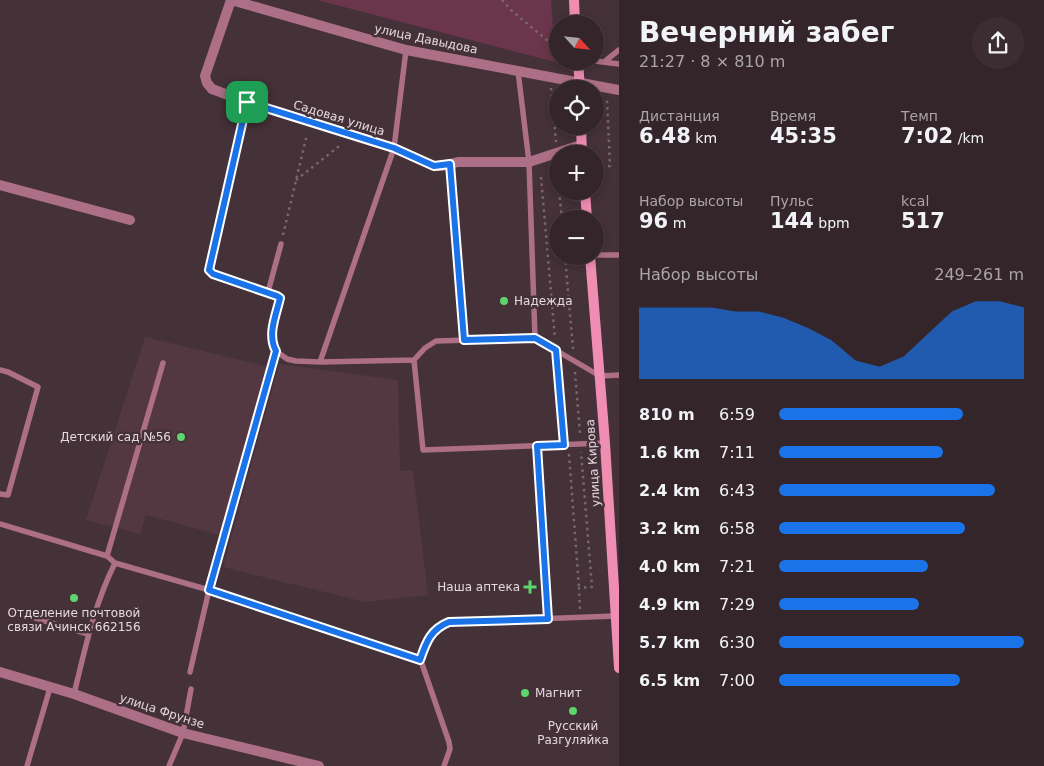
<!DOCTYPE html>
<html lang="ru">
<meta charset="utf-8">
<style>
body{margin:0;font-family:"DejaVu Sans",sans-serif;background:#3c2d32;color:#f1f3f6;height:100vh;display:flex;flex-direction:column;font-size:19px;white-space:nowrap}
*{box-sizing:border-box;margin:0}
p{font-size:16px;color:#a9a5a8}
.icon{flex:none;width:28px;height:28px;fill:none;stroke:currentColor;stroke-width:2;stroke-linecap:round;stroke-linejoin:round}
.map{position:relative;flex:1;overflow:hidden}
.sheet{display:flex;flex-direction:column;background:#34252a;width:425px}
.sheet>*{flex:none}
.needle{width:32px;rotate:117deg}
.tools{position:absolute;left:549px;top:15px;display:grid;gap:10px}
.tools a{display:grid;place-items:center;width:55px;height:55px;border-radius:50%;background:#34252a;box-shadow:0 2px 8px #0003,0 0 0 1px #4e4247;font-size:25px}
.pin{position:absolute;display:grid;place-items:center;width:42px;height:42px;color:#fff;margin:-21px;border-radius:10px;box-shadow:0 2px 8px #0006}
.round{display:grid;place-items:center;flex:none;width:52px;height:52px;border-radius:26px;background:#3c2d32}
.overview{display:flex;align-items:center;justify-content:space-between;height:85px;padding:0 20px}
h1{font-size:28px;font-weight:600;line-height:38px}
.stats{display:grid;grid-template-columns:repeat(3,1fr);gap:8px;height:85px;padding:5px 20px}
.stats div{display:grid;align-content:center}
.stats b{font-size:21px;font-weight:600}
.stats small{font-size:14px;font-weight:400}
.stats p{font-size:14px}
.chart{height:140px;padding:10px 20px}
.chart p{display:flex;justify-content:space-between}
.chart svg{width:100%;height:90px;margin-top:5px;fill:#1a73e8;opacity:.7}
ul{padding:0 20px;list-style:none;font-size:16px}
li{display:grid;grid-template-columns:80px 60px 1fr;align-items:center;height:38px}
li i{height:12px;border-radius:6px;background:#1a73e8}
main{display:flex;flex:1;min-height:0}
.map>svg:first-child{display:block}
.built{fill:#533842}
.green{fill:#6b354b}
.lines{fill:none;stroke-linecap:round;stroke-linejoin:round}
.path{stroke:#79676e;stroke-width:2.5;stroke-dasharray:2.5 4;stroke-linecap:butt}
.lane{stroke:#ad6f86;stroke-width:5.5}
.street{stroke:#ad6f86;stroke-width:10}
.secondary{stroke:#ef8db3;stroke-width:10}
.route-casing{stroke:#fff;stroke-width:10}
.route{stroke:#1a73e8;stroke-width:6}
.poi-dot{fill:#5ed56c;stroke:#453138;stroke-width:2}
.labels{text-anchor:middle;stroke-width:5;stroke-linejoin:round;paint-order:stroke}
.street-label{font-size:12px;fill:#e6d8dd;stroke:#453138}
.poi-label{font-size:12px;fill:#e6d8dd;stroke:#453138;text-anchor:start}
</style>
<main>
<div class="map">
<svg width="619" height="766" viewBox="0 0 619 766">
<rect width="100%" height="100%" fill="#453138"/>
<path class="built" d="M145,337L269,367L220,535L146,515L140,534L86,520Z
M279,364L398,380L400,471L413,470L428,595L365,602L223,567Z"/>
<path class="green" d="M317,0H551L555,62Z"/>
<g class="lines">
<path class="path" d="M502,0L512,11L554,46
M551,88L556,142
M595,167L610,166L607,100
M541,177L555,339
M296,180L338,147L339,144
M559,191L562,219
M283,235L307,134
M565,256L573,349
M557,362L563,436
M575,372L580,434
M569,454L579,588
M212,580L274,359
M580,609L579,588L592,587L581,452"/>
<path class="lane" d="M595,61L619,64
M604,62L619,50
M518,71L529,162L535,338
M247,102L209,270L213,274L277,296L280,298L271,341L276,351L287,359L296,361L320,362L414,360
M450,164L465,340
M595,255H619
M268,292L281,244
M320,362L394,148L406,50
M0,370L8,372L38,387L8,495L0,494
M605,443L423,450L414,360L425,348L436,341L535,338L600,376L619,375
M537,446L547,619
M0,524L107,556L115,563L209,590L415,657L420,660L422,664L449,742L450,749L444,766
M107,556L163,363
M12,611L88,634
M420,660C426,642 431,630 449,622L616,616
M190,672L209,590
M74,694C85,649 94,605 115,563
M27,766L50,688
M169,766L183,733L191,689"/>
<path class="street" d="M231,0L205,76L207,83L212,89L247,102L394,148L434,166H442L458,162H529L581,145
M231,0L406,50L619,90
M0,185L130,220
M0,672L74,694L183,733L319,766"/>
<path class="secondary" d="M574,0L575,24
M578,61L580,89
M581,126L582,154
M585,191L587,219
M590,256L605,443L619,668"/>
</g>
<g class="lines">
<defs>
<path id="route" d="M247,102L394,148L434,166L450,164L464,340L535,338L556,350L564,445L537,446L548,619L449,622C431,629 426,642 420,660L209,590L276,351C267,334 276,316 280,298L277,296L213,274L209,270Z"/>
</defs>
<use href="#route" class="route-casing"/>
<use href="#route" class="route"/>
</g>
<g class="poi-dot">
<circle cx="504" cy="301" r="5"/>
<circle cx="181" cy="437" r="5"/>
<path d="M527.5 579.5h5v5h5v5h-5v5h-5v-5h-5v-5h5z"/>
<circle cx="74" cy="598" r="5"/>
<circle cx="525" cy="693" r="5"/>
<circle cx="573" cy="711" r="5"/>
</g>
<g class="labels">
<g class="street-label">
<text transform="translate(426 39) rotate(12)" y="4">улица Давыдова</text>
<text transform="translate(339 118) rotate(17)" y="4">Садовая улица</text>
<text transform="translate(593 463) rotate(-94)" y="4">улица Кирова</text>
<text transform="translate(162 711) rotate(18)" y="4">улица Фрунзе</text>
</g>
<g class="poi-label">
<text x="514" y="305">Надежда</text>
<text x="171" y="441" text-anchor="end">Детский сад №56</text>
<text x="520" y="591" text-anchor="end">Наша аптека</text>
<text x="74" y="617" text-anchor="middle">Отделение почтовой<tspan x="74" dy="14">связи Ачинск 662156</tspan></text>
<text x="535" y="697">Магнит</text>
<text x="573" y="730" text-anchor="middle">Русский<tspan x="573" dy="14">Разгуляйка</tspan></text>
</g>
</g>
</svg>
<div class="tools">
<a><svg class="needle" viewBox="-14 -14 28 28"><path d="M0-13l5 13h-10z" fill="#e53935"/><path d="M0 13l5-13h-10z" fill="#a9a5a8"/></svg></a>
<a><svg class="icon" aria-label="locate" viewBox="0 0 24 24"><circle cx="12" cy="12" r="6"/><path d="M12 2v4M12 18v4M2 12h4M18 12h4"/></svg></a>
<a>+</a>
<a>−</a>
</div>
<div class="pin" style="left:247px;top:102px;background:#1e9e55"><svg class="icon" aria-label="arrive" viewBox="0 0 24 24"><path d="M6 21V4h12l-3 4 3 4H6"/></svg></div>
</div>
<section class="sheet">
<div class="overview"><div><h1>Вечерний забег</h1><p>21:27 · 8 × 810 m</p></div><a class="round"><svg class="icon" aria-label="share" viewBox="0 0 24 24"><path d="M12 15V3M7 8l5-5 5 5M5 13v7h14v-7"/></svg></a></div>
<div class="stats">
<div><p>Дистанция</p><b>6.48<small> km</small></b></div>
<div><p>Время</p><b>45:35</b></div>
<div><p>Темп</p><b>7:02<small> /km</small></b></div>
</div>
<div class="stats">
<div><p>Набор высоты</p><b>96<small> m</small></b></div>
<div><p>Пульс</p><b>144<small> bpm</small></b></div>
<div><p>kcal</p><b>517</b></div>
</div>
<div class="chart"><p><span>Набор высоты</span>249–261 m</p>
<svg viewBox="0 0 160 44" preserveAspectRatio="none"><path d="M0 44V9L10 9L20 9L30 9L40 11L50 11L60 14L70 19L80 25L90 35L100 38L110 33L120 22L130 11L140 6L150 6L160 9V44z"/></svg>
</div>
<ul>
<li><b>810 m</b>6:59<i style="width:75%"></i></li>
<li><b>1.6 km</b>7:11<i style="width:67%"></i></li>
<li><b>2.4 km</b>6:43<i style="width:88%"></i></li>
<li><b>3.2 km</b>6:58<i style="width:76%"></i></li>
<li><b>4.0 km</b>7:21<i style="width:61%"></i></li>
<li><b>4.9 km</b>7:29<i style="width:57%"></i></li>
<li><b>5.7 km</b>6:30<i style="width:100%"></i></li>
<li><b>6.5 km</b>7:00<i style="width:74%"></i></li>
</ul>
</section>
</main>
